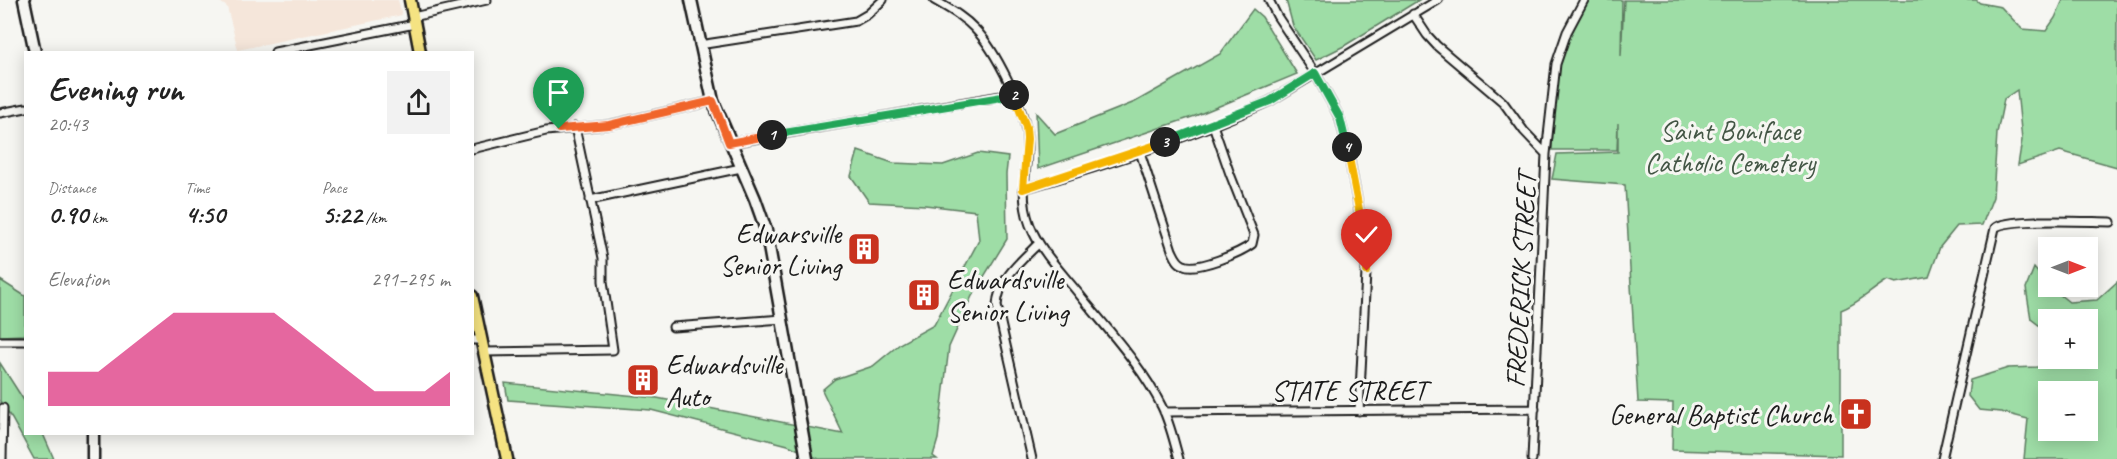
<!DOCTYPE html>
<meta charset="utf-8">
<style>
body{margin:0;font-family:Caveat,sans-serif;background:#f2f2f2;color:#222;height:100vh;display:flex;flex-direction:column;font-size:22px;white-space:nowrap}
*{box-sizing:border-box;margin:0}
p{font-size:20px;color:#767676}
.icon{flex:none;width:33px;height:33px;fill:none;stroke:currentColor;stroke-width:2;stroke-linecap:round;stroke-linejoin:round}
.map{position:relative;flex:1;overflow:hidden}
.drawer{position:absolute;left:24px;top:51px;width:450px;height:384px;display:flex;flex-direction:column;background:#fff;border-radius:0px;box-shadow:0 3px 15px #0003}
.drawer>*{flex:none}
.needle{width:39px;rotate:90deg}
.tools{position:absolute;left:2038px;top:237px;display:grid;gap:12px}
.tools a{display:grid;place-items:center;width:60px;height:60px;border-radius:0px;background:#fff;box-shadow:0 3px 15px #0003;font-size:30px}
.pin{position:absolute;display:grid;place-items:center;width:51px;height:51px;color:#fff;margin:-62px -26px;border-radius:50% 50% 50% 0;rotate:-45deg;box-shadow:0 0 6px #0007}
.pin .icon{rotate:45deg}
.km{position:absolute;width:30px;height:30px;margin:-15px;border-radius:50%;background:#222;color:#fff;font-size:16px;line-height:30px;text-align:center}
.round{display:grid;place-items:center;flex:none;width:63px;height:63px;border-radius:0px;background:#f2f2f2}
.head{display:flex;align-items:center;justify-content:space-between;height:102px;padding:0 24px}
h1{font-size:33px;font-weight:700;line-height:45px}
.stats{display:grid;grid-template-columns:repeat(3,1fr);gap:9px;height:102px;padding:6px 24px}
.stats div{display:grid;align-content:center}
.stats b{font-size:26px;font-weight:700}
.stats small{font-size:16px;font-weight:400}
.stats p{font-size:16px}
.chart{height:168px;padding:12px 24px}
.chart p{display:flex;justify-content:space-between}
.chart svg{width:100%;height:108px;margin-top:6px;fill:#db2777;opacity:.7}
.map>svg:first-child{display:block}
.built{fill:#f5e6da}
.green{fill:#9edda6;stroke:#5d7c61;stroke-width:1.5;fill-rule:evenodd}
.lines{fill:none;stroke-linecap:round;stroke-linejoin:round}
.street-casing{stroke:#1c1c1c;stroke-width:11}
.secondary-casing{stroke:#1c1c1c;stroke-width:15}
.primary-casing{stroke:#1c1c1c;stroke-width:15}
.street{stroke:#f6f6f2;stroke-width:7}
.secondary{stroke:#f6f6f2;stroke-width:10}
.primary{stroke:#f5e382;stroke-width:10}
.split-1-casing{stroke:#fff;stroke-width:12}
.split-2-casing{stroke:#fff;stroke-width:12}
.split-3-casing{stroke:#fff;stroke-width:12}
.split-4-casing{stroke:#fff;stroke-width:12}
.split-5-casing{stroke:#fff;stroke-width:12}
.split-1{stroke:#f0652b;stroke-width:8}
.split-2{stroke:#22a559;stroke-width:8}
.split-3{stroke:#f5b400;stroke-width:8}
.split-4{stroke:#22a559;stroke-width:8}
.split-5{stroke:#f5b400;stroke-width:8}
.labels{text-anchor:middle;stroke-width:6;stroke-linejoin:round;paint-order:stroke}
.park-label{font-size:28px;fill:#435645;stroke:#f6f6f2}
.poi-label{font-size:28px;fill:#1c1c1c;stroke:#f6f6f2;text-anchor:end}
.street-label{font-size:28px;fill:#1c1c1c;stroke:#f6f6f2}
</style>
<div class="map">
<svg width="2117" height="459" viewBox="0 0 2117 459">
<rect width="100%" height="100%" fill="#f6f6f2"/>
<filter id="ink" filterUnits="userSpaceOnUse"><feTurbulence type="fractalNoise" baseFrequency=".0167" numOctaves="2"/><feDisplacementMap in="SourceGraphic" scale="12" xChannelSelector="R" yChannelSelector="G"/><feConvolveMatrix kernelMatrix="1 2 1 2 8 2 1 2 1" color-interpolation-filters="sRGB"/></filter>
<g filter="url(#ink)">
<path class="built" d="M217,0H398L402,15L238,50L227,7Z"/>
<path class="green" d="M1286,0H1419L1344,46L1316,60L1293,26Z
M1589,0H1622L1621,56L1624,0H1976L1980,3L2001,7L2022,29L2046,31L2055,18L2063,0H2117V167L2060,151L2018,165L2022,140L2017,90L2004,99L1997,133L1993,197L1982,225L1957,226L1940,247L1929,277L1896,283L1888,280C1871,290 1859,303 1841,310V455L1672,450L1673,403L1638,402L1625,185L1552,179L1557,154L1618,152V123L1617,150H1552C1553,124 1553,85 1560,60C1567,39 1578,19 1589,0Z
M1253,9L1262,17L1297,74L1195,116L1038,169L1036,113L1055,134L1135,102L1220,54Z
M858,151L893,163L917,164L943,165L978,153L1008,157L1006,174L1007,239L972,296L949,347L938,439L933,456L937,459H819L788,445L651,410L508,400L505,383L657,398L843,434L822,390L835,379L873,366L901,343L934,325L979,240L976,211L925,205L869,202L851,176Z
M2034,268L2049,286L2069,302L2097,300L2117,282V459H2024L2028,419L2001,412L1979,410L1968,396L1970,380L2008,368L2037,367L2053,359L2088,358V320H2049V333L2031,319L2026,288ZM2049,392H2088V430H2049Z
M0,280L25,296V335L0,336Z
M0,363L25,402L26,434H43L54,459H34L12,419L0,401Z"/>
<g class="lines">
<defs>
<path id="street" d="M934,0C949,9 963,16 975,29C994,48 1026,110 1027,138C1028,171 1017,200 1033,232C1044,255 1063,274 1079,294C1108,330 1142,366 1162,407C1170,423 1174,442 1179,459
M1269,0L1277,16L1315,73L1334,107L1340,119L1348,151L1367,253L1359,411
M1413,14L1427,35L1437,46L1503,102L1524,131L1546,154L1532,459
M413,17L487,0
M699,45L856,21L868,14L883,0
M275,52L415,24
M0,113L26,108
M730,143L1013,94
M472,149L546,131L608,125L713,101
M1140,152L1172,250C1175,256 1177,263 1184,265C1197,271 1240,253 1252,244L1254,235L1230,174L1213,125
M1546,154L1556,64L1567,32L1584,0
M1023,189C1107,165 1191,137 1270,101L1438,0
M590,200L741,168
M673,327L783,319
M472,340H482
M0,341H26
M484,352L613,350L603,281V258L575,127
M1164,412L1535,409
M2,459L3,408
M1032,459L997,306C998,279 1021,261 1039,243
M1942,459L1995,228C2007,217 2090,222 2111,222"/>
<path id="secondary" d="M24,0L35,52
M691,0L713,101L755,199L766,230L807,459
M93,459V434"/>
<path id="primary" d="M410,0L420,52
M472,296L507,459"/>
</defs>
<use href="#street" class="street-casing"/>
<use href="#secondary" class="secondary-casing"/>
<use href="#primary" class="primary-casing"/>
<use href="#street" class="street"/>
<use href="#secondary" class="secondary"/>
<use href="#primary" class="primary"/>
</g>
</g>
<g class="lines" filter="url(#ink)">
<defs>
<path id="split-1" d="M559,129L609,125L713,101L729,143L772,135"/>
<path id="split-2" d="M772,135L1014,95"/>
<path id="split-3" d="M1014,95L1026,127L1027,139L1023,189L1165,142"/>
<path id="split-4" d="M1165,142L1270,101L1315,73L1340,118L1347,147"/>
<path id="split-5" d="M1347,147L1365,241L1367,271"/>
</defs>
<use href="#split-1" class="split-1-casing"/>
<use href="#split-2" class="split-2-casing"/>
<use href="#split-3" class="split-3-casing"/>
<use href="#split-4" class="split-4-casing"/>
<use href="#split-5" class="split-5-casing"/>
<use href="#split-1" class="split-1"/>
<use href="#split-2" class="split-2"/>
<use href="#split-3" class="split-3"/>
<use href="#split-4" class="split-4"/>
<use href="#split-5" class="split-5"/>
</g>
<defs>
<symbol id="building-square" viewBox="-11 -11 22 22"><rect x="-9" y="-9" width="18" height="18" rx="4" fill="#c8321e" stroke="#f6f6f2"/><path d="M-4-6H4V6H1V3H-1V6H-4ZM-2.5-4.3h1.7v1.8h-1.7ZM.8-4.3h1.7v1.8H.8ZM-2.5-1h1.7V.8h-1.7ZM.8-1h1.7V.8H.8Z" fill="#fff"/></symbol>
<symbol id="church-square" viewBox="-11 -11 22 22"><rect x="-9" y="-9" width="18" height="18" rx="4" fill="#c8321e" stroke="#f6f6f2"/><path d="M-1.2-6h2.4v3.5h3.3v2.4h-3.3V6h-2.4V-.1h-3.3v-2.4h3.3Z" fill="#fff"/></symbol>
</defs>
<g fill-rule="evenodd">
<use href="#building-square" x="845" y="230" width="38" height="38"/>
<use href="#building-square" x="905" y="276" width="38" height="38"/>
<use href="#building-square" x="624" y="361" width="38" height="38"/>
<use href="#church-square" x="1837" y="395" width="38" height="38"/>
</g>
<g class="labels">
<g class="park-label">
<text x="1730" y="140">Saint Boniface<tspan x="1730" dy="32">Catholic Cemetery</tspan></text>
</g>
<g class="poi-label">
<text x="841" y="243">Edwarsville<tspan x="841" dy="32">Senior Living</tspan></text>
<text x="947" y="289" text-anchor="start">Edwardsville<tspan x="947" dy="32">Senior Living</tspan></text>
<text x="666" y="374" text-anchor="start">Edwardsville<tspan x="666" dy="32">Auto</tspan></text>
<text x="1833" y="424">General Baptist Church</text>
</g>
<g class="street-label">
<text transform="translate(1520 280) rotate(-87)" y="10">FREDERICK STREET</text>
<text x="1349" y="400">STATE STREET</text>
</g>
</g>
</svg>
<div class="tools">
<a><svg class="needle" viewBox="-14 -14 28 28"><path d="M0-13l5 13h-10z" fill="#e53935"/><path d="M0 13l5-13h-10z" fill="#767676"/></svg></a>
<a>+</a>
<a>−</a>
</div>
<div class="pin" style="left:559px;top:129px;background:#1e9e55"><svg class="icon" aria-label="arrive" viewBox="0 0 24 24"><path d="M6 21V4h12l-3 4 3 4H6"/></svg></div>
<div class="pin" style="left:1367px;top:271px;background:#d93025"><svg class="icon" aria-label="check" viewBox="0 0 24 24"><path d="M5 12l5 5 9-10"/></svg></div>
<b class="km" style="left:772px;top:135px">1</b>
<b class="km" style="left:1014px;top:95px">2</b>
<b class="km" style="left:1165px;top:142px">3</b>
<b class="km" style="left:1347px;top:147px">4</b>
<section class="drawer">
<div class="head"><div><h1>Evening run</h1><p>20:43</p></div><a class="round"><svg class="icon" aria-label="share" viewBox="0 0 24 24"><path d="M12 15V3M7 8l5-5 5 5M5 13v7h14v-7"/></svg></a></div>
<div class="stats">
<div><p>Distance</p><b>0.90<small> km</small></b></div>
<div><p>Time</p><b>4:50</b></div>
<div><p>Pace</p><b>5:22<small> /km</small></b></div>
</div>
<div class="chart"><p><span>Elevation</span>291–295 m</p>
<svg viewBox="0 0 160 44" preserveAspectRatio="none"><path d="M0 44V30L10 30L20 30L30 22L40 14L50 6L60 6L70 6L80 6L90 6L100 14L110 22L120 30L130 38L140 38L150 38L160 30V44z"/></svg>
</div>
</section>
</div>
